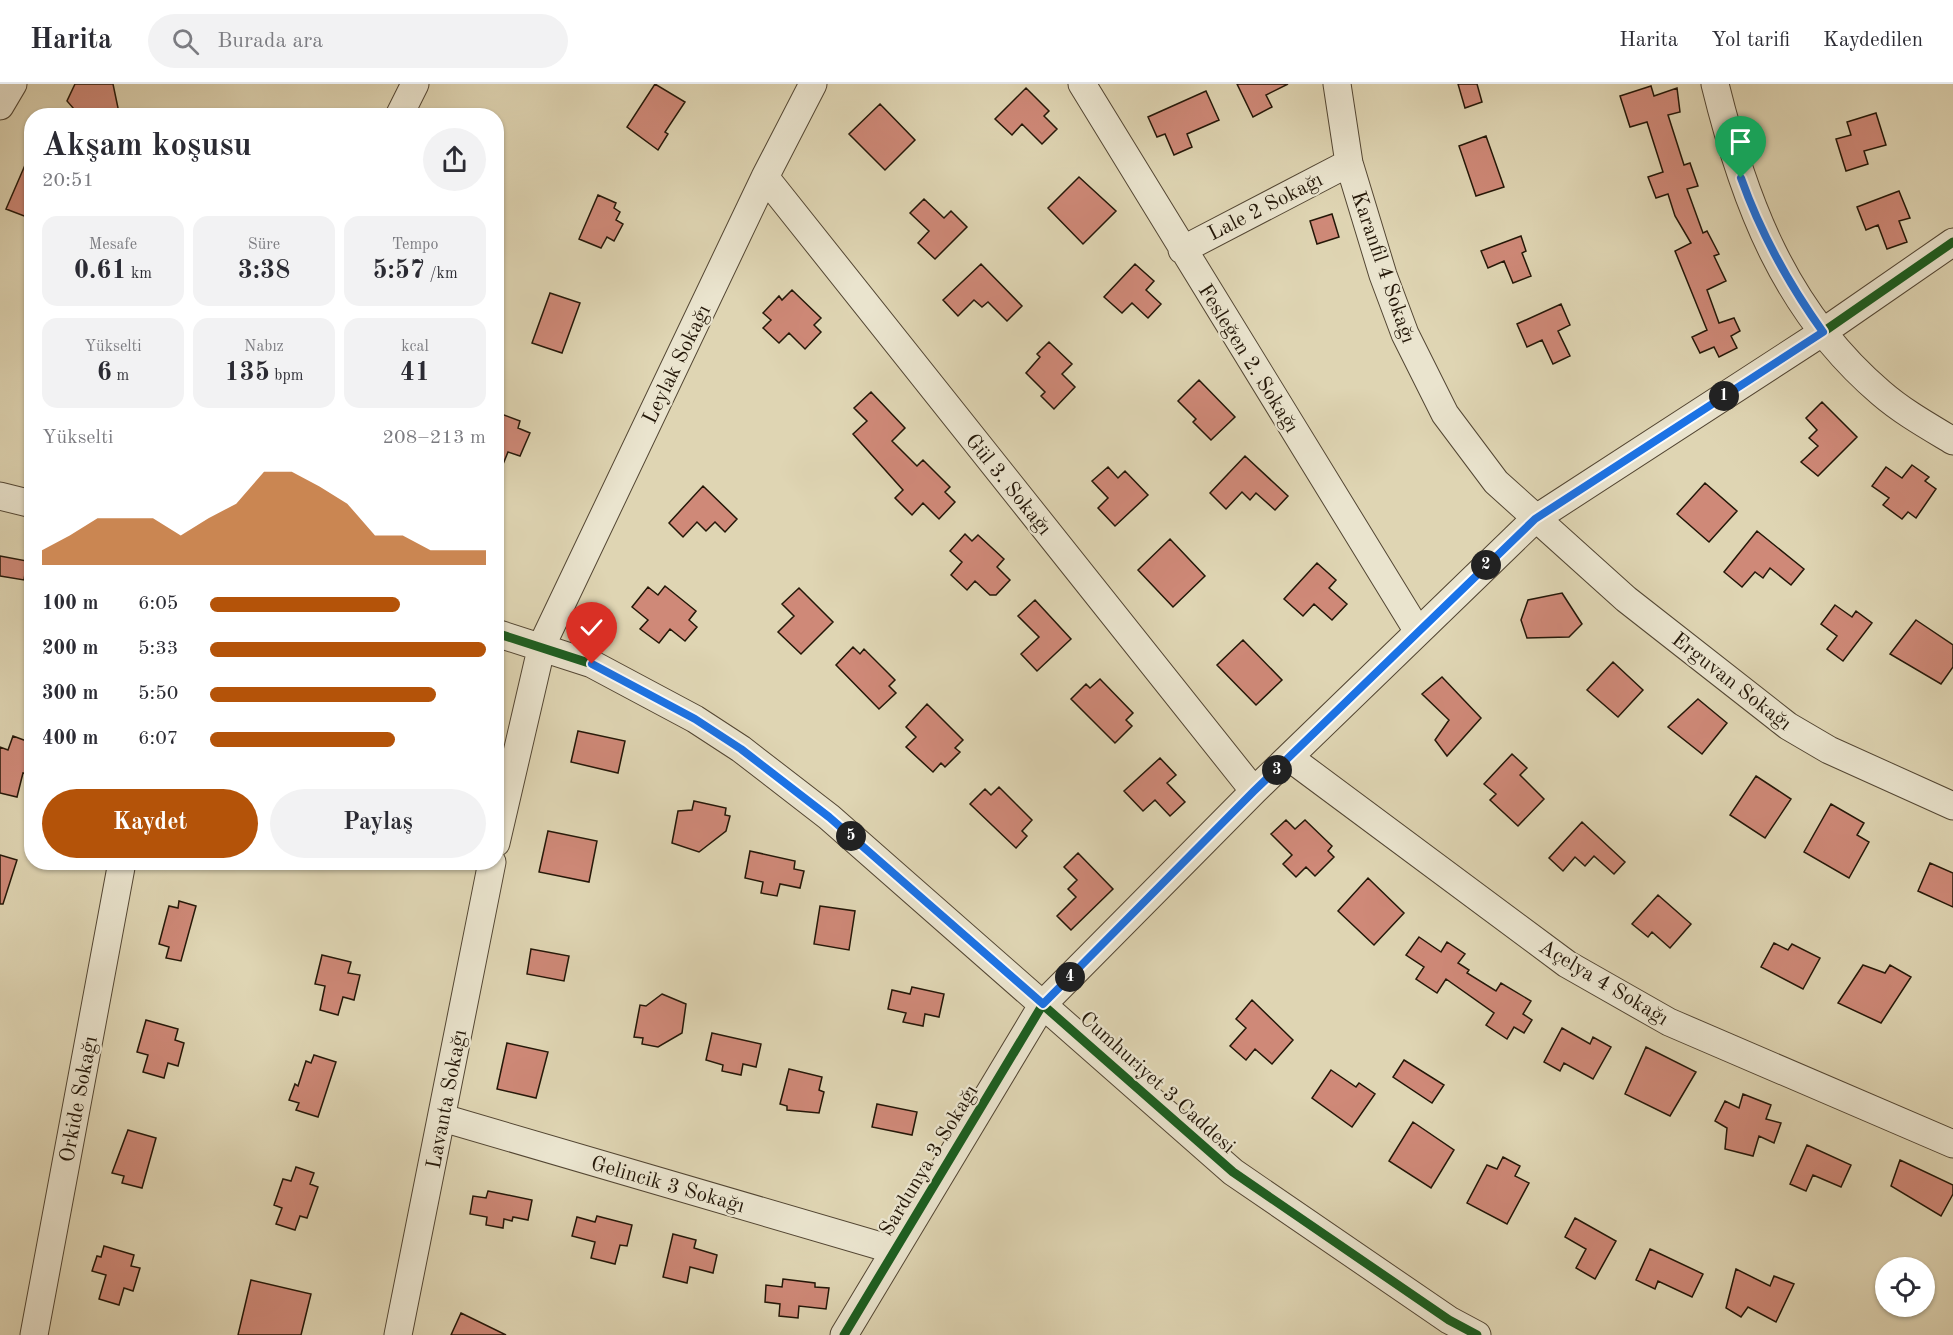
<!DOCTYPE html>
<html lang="tr">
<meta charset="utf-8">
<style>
body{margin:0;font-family:"Old Standard TT",serif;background:#f2f2f3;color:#2b2b33;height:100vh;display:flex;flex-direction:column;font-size:22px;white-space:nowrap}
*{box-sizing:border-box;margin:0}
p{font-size:20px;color:#7c7c81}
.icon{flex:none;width:33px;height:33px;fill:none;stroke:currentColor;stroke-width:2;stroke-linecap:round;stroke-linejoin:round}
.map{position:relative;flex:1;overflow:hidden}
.side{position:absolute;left:24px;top:24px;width:480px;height:762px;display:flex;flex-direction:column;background:#fff;border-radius:24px;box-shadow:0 2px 4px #0004}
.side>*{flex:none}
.fabs{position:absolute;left:1875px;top:1173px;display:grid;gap:12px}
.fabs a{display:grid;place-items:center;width:60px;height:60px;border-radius:50%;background:#fff;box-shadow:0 2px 4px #0004;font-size:30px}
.pin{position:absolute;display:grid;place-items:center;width:51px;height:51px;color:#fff;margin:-62px -26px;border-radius:50% 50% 50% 0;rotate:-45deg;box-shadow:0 0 6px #0007}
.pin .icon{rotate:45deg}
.km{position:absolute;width:30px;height:30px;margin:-15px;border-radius:50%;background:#222;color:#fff;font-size:16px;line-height:30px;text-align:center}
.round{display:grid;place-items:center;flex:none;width:63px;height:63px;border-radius:32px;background:#f2f2f3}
.headline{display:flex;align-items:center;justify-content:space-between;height:102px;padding:0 18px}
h1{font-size:33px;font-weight:800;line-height:45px}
.metrics{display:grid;grid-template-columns:repeat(3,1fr);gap:9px;height:102px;padding:6px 18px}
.metrics div{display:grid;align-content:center;border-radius:15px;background:#f2f2f3;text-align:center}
.metrics b{font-size:26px;font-weight:800}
.metrics small{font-size:16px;font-weight:400}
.metrics p{font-size:16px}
.chart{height:168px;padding:12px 18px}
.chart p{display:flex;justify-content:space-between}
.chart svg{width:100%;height:108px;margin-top:6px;fill:#b45309;opacity:.7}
.primary-button{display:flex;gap:12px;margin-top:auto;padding:12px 18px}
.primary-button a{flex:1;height:69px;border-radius:36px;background:#b45309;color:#fff;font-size:24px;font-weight:800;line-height:69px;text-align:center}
.primary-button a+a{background:#f2f2f3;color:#2b2b33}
ul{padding:0 18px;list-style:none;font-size:20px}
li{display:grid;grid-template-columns:96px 72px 1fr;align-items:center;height:45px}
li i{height:15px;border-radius:8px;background:#b45309}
header{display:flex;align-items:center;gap:36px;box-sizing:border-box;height:84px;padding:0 30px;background:#fff;border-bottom:2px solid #e1e1e2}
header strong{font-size:28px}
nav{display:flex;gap:33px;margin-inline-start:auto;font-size:21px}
.search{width:420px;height:54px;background:#f2f2f3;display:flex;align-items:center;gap:15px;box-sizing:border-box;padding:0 21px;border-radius:33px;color:#7c7c81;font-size:22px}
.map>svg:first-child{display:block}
.building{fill:#cf8978;stroke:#241708;stroke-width:1.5}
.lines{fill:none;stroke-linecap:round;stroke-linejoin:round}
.minor-casing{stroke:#534633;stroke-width:29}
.minor{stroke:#eae4ce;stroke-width:27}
.cycleway-casing{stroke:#eae4ce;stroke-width:13}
.cycleway{stroke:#1b5e20;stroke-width:9}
.route-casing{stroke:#fff;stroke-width:12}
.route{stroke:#1a73e8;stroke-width:8}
.labels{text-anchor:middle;stroke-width:4.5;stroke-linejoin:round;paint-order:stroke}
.street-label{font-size:21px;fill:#241708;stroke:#eae4ce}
</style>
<header>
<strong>Harita</strong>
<div class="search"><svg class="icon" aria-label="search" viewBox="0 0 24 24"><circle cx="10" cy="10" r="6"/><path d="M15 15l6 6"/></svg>Burada ara</div>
<nav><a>Harita</a><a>Yol tarifi</a><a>Kaydedilen</a></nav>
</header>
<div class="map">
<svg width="1953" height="1251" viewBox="0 0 1953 1251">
<rect width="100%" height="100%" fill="#dfd5b3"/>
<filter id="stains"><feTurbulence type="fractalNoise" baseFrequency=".00333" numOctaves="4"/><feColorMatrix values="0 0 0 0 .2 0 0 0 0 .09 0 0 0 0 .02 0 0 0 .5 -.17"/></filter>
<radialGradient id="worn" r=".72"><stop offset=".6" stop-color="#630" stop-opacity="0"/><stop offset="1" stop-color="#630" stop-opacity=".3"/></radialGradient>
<path class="building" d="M75,0H113L118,24L114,32H80L67,17Z
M655,0L685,18L665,48L668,50L658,66L627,43Z
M1237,0H1288L1266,11L1272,23L1253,33Z
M1458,0H1477L1482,18L1465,24Z
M1651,2L1654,12L1677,4L1680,28L1668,31L1684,81L1690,79L1698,102L1687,105L1703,149L1707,147L1719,170L1714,172L1726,197L1707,206L1719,239L1734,234L1740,247L1731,252L1737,264L1719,273L1714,263L1700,269L1692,253L1707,246L1675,167L1691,159L1675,132L1668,110L1656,114L1648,93L1663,88L1647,38L1630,43L1620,12Z
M1026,4L1049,27L1044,32L1057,45L1042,60L1022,40L1012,51L995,35Z
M1206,7L1219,36L1187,50L1192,63L1174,71L1165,50L1157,53L1148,33Z
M880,20L915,56L885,86L849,50Z
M1876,29L1886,61L1864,67L1868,80L1846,87L1836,55L1851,51L1847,38Z
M1486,52L1504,103L1476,112L1459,62Z
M32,65V135L6,125Z
M1079,93L1116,127L1083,160L1048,124Z
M1899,107L1910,134L1899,137L1907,158L1887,165L1878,141L1866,146L1857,123Z
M598,111L616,119L614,124L620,128L616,136L623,140L614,157L607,153L601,164L579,155Z
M924,115L944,134L951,127L967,143L935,175L918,159L929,147L910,129Z
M1332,130L1339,153L1317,160L1310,137Z
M1521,152L1526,167L1522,169L1531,192L1513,199L1504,177L1488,184L1481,167Z
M981,180L1022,222L1007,237L988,218L982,223L974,216L958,232L943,216Z
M1135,180L1154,197L1146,206L1161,220L1148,234L1132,219L1122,229L1104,213Z
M792,206L821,234L814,241L821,248L805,265L789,249L779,259L763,244L771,236L763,229L779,212L782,216Z
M550,209L580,219L562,269L532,259Z
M1561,220L1570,241L1558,247L1570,272L1553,280L1542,256L1527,263L1517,240Z
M1049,258L1072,280L1062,290L1075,303L1054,325L1041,312L1045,308L1026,289L1040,273L1037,270Z
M1199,296L1235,333L1211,356L1193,338L1196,335L1178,317Z
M871,308L905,344L892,357L917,382L923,376L950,403L945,408L955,418L939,435L923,419L912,431L895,414L903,406L853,350L867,337L854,324Z
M1822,318L1857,353L1818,392L1801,378L1818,362L1809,354L1817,346L1806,334Z
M496,328L520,337L518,344L530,349L520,372L508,368L497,395Z
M1245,372L1288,412L1275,426L1256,409L1250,416L1242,408L1226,425L1210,409Z
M1912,381L1929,393L1925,397L1936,405L1916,434L1908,428L1902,435L1883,421L1889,414L1872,402L1886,383L1902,394Z
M1108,383L1118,394L1125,387L1148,411L1115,442L1098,424L1108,414L1092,397Z
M1705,399L1737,427L1709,458L1677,430Z
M703,402L737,435L725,448L715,438L706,447L697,438L683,453L669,439Z
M1757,447L1804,485L1791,501L1770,484L1763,494L1755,488L1742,503L1724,488Z
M965,450L972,457L978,451L1004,475L997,483L1010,496L996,511H990L975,497L967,506L951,491L962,478L950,467Z
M1170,455L1205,492L1173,523L1138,486Z
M0,472L27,477L24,496L0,492Z
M1317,479L1336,496L1329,504L1347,520L1332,536L1314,520L1303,532L1284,515Z
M665,502L696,527L689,536L697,543L685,557L670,545L659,559L640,545L648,536L632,523L648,503L658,511Z
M799,504L833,538L801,570L778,548L794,532L782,520Z
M1562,509L1582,540L1569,553L1527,554L1521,536L1528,516Z
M1035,516L1071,555L1037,587L1021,570L1039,553L1018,532Z
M1835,521L1852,533L1856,527L1872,539L1843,577L1827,565L1837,552L1821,540Z
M1916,536L1953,561V583L1941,600L1890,570Z
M1243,556L1282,596L1256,621L1217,581Z
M853,563L860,570L864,565L895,596L889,602L896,609L879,625L836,581Z
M1613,578L1643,606L1618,633L1587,606Z
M1442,593L1481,634L1447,672L1435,656L1449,636L1422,610Z
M1100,595L1133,629L1126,636L1132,642L1115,659L1071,615L1086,600L1090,604Z
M1698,615L1727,639L1702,670L1668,643Z
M927,620L963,656L955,664L960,668L945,683L941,679L933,688L906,663L916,653L906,643Z
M578,647L625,657L618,689L571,678Z
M13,652L32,659V691L23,689L17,713L0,709V663L8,666Z
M1512,670L1527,684L1520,691L1544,715L1518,742L1490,716L1496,710L1484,700Z
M1160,674L1176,691L1167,699L1185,718L1170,732L1155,716L1143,727L1124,707Z
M1756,692L1791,715L1765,754L1730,731Z
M999,703L1032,736L1022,747L1027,752L1016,764L970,720L985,705L991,711Z
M694,717L726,724L725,731L730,732L726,747L699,768L672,759L678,727L692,726Z
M1831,720L1864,739L1857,751L1869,758L1849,794L1804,768Z
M1286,736L1295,745L1305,736L1332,762L1328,767L1334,773L1315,792L1306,783L1296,793L1283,780L1292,771L1271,750Z
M1582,738L1625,778L1614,790L1594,772L1585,782L1575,773L1563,787L1549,774Z
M548,747L597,757L589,798L539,788Z
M750,767L795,777L794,785L804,787L800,804L780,800L777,812L761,809L763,798L745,794Z
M1078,769L1113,805L1071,846L1057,832L1076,813L1068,805L1077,796L1064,783Z
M0,771L17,776L3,820H0Z
M1930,779L1953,789V823L1918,807Z
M1368,794L1404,829L1374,861L1338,827Z
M1658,811L1691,840L1670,864L1652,848L1648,853L1632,840Z
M179,817L196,822L181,877L166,874L169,863L159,860L169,822L178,824Z
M820,822L855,827L849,866L814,860Z
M1419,853L1441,868L1447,858L1465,870L1458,879L1469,886L1467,889L1496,907L1501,899L1531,917L1523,930L1532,936L1524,949L1514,943L1507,955L1486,941L1494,929L1446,895L1437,909L1416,895L1424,883L1406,871Z
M1774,859L1788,866L1792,860L1820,874L1803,905L1761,883Z
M531,865L569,872L564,897L527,890Z
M322,871L351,878L348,889L360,891L354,916L343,913L338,931L320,926L325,902L315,900Z
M1863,881L1885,889L1890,881L1911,893L1881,939L1838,919Z
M912,903L944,910L939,933L925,930L923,942L903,938L906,929L888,925L892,906L910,910Z
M662,910L686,920L682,949L658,963L642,960L643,954L634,953L640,921L646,922Z
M1252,916L1293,956L1272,980L1255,965L1246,976L1230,962L1246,944L1236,935Z
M146,936L178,945L175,956L184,959L178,982L168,979L164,994L143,988L148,971L137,968Z
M1562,944L1590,960L1593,953L1611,963L1593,995L1564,979L1560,987L1544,978Z
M712,949L761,960L756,983L743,980L741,991L722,987L723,981L706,976Z
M507,959L548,968L536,1014L497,1005Z
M1646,963L1696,988L1670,1032L1625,1010Z
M314,971L336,978L318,1033L296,1026L299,1019L289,1016L295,1000L298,1002L306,977L311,979Z
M1404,976L1444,1001L1432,1019L1393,993Z
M789,985L822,993L819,1006L824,1008L819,1029L787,1026V1022L780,1020Z
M1331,986L1356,1003L1359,999L1375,1010L1352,1043L1312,1014Z
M1743,1010L1771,1021L1766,1035L1781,1039L1774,1059L1759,1052L1753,1072L1725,1065L1727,1044L1715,1037L1725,1017L1739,1024Z
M877,1020L917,1028L912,1051L872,1043Z
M1413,1038L1454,1066L1431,1104L1389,1077Z
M128,1046L156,1054L142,1104L122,1099L124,1092L112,1089Z
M1807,1061L1851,1081L1841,1103L1813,1091L1806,1107L1790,1100Z
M1503,1073L1520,1082L1515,1092L1529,1099L1507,1140L1467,1119L1487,1081L1497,1085Z
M1900,1076L1953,1101V1110L1941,1132L1891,1102Z
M296,1083L314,1089L310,1100L318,1103L307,1134L300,1132L295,1146L276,1140L282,1124L274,1121L283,1095L291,1097Z
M488,1107L532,1116L528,1136L513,1133L512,1137L504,1135L503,1144L486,1141L487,1133L470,1130L473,1112L486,1114Z
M597,1132L632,1141L627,1162L620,1161L615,1180L591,1174L595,1158L572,1152L577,1133L595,1138Z
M1575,1134L1616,1157L1595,1195L1576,1184L1586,1165L1565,1153Z
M673,1150L696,1156L694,1164L717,1171L713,1189L690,1183L687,1199L663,1193Z
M104,1162L134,1171L131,1182L140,1184L133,1207L124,1204L119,1221L99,1215L106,1191L92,1187L97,1172L101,1173Z
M1650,1165L1703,1190L1692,1213L1658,1197L1655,1205L1636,1196Z
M1736,1185L1770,1202L1774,1192L1794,1200L1776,1238L1748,1223L1741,1233L1726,1224Z
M783,1195L815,1199V1203L829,1204L826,1225L799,1222L798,1234L779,1232L780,1220L765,1218L766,1201L782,1203Z
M251,1196L311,1210L301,1251H238Z
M461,1229L506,1251H451Z"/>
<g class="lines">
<defs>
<path id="minor" d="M1082,0L1417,546
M1337,0L1349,79L1383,191L1405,250L1445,330L1496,398L1626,515L1788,642L1829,666L1953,722
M1715,0C1744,118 1785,227 1881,309C1903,328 1928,342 1953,357
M0,22L13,0
M399,32L415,0
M765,93L1254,707
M1182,166L1349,79
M0,412L32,420
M496,549L592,580L695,635L741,665L829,733L1233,1088L1449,1236L1477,1251
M1290,674L1567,880L1669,938L1953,1060
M496,759L542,561L765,93L813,0
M443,1034L894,1166
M34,1251L122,778
M398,1251L492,778
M844,1251L1043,920L1254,707L1535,435L1823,248L1953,158"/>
</defs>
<use href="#minor" class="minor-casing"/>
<use href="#minor" class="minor"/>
<defs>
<path id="cycleway" d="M496,549L592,580L695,635L741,665L829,733L1233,1088L1449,1236L1477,1251
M844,1251L1043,920L1254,707L1535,435L1823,248L1953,158"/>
</defs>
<use href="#cycleway" class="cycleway-casing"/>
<use href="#cycleway" class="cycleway"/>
</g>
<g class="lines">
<defs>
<path id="route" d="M592,580L695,635L741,665L829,733L1043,920L1254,707L1535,435L1823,248C1788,199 1761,150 1741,94"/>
</defs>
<use href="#route" class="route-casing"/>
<use href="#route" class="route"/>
</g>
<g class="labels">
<g class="street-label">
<text transform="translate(1265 122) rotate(-27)" y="7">Lale 2 Sokağı</text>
<text transform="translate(1384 183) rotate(71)" y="7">Karanfil 4 Sokağı</text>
<text transform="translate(1249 274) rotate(58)" y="7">Fesleğen 2. Sokağı</text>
<text transform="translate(676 280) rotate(-64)" y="7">Leylak Sokağı</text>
<text transform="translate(1009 400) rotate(51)" y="7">Gül 3. Sokağı</text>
<text transform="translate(1732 597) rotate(38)" y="7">Erguvan Sokağı</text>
<text transform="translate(1604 898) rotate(31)" y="7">Açelya 4 Sokağı</text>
<text transform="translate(1158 998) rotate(42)" y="7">Cumhuriyet 3 Caddesi</text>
<text transform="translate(78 1015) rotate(-79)" y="7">Orkide Sokağı</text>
<text transform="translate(446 1015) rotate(-79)" y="7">Lavanta Sokağı</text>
<text transform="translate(928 1076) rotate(-59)" y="7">Sardunya 3 Sokağı</text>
<text transform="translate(668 1100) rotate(16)" y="7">Gelincik 3 Sokağı</text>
</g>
</g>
<rect width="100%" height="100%" filter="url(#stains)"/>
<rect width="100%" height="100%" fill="url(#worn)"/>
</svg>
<div class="fabs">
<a><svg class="icon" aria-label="locate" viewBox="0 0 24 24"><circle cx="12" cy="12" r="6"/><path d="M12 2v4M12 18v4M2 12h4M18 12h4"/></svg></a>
</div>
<div class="pin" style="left:1741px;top:94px;background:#1e9e55"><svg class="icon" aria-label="arrive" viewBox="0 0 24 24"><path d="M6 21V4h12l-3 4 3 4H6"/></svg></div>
<div class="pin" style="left:592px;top:580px;background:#d93025"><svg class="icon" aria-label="check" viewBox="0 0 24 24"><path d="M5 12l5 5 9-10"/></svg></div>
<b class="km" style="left:1724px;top:312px">1</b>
<b class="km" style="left:1486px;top:481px">2</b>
<b class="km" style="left:1277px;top:686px">3</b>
<b class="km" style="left:1070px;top:893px">4</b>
<b class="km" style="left:851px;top:752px">5</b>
<section class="side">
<div class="headline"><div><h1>Akşam koşusu</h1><p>20:51</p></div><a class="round"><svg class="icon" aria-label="share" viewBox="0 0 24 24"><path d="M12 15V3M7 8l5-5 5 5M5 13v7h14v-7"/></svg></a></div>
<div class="metrics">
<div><p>Mesafe</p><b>0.61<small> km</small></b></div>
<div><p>Süre</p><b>3:38</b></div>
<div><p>Tempo</p><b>5:57<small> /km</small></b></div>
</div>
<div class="metrics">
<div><p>Yükselti</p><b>6<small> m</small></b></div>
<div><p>Nabız</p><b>135<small> bpm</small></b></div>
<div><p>kcal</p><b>41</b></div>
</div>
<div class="chart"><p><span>Yükselti</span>208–213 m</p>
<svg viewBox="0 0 160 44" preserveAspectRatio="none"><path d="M0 44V38L10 32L20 25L30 25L40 25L50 32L60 25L70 19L80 6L90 6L100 12L110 19L120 32L130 32L140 38L150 38L160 38V44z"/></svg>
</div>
<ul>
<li><b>100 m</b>6:05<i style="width:69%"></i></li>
<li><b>200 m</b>5:33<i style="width:100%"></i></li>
<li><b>300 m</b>5:50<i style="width:82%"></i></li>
<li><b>400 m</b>6:07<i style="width:67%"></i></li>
</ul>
<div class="primary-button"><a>Kaydet</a><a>Paylaş</a></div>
</section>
</div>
